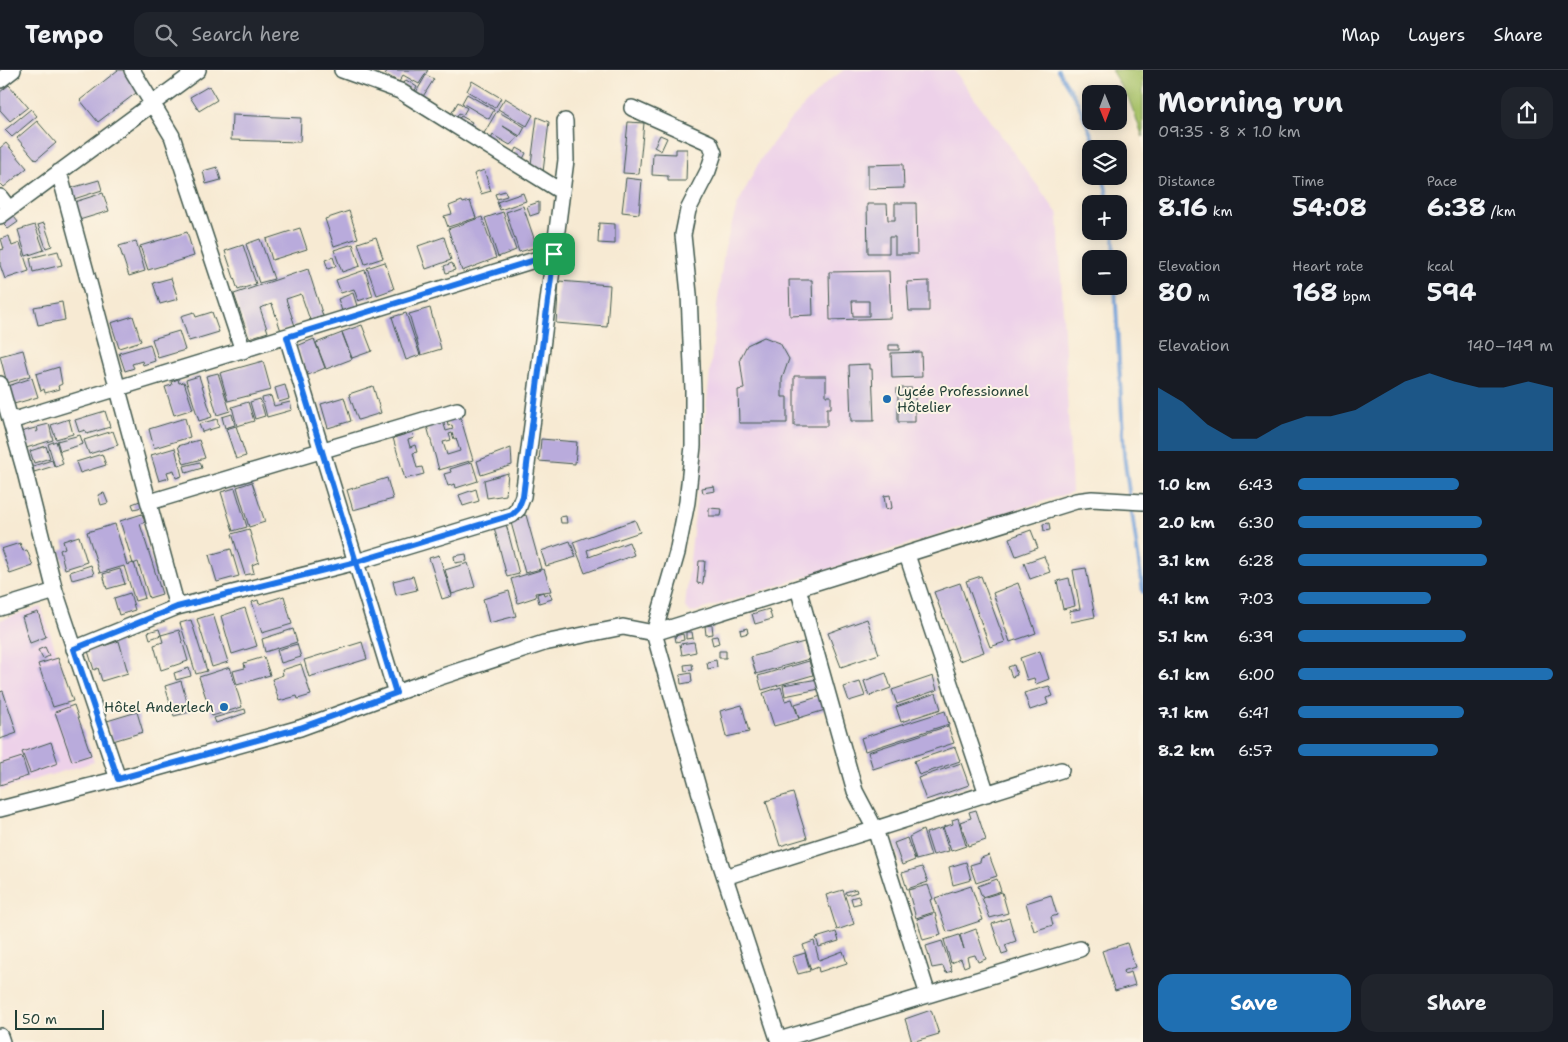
<!DOCTYPE html>
<meta charset="utf-8">
<style>
body{margin:0;font-family:"Shantell Sans",sans-serif;background:#20242c;color:#f1f3f6;height:100vh;display:flex;flex-direction:column;font-size:19px;white-space:nowrap}
*{box-sizing:border-box;margin:0}
p{font-size:16px;color:#9ea1a6}
.icon{flex:none;width:28px;height:28px;fill:none;stroke:currentColor;stroke-width:2;stroke-linecap:round;stroke-linejoin:round}
.map{position:relative;flex:1;overflow:hidden}
.details{display:flex;flex-direction:column;background:#171b24;width:425px}
.details>*{flex:none}
.needle{width:32px;rotate:179deg}
.fabs{position:absolute;left:1082px;top:15px;display:grid;gap:10px}
.fabs a{display:grid;place-items:center;width:45px;height:45px;border-radius:10px;background:#171b24;box-shadow:0 2px 12px #0003;font-size:25px}
.scale{position:absolute;left:15px;bottom:12px;width:89px;box-sizing:border-box;padding-left:5px;border:2px solid #1f3d34;border-top:0;font-size:14px;line-height:18px;white-space:nowrap;color:#1f3d34;-webkit-text-stroke:4px #fcf5e5;paint-order:stroke}
.pin{position:absolute;display:grid;place-items:center;width:42px;height:42px;color:#fff;margin:-21px;border-radius:10px;box-shadow:0 2px 8px #0006}
.round{display:grid;place-items:center;flex:none;width:52px;height:52px;border-radius:15px;background:#20242c}
.overview{display:flex;align-items:center;justify-content:space-between;height:85px;padding:0 15px}
h1{font-size:28px;font-weight:700;line-height:38px}
.figures{display:grid;grid-template-columns:repeat(3,1fr);gap:8px;height:85px;padding:5px 15px}
.figures div{display:grid;align-content:center}
.figures b{font-size:25px;font-weight:700}
.figures small{font-size:14px;font-weight:400}
.figures p{font-size:14px}
.chart{height:140px;padding:10px 15px}
.chart p{display:flex;justify-content:space-between}
.chart svg{width:100%;height:90px;margin-top:5px;fill:#1f6fb2;opacity:.7}
.action{display:flex;gap:10px;margin-top:auto;padding:10px 15px}
.action a{flex:1;height:58px;border-radius:15px;background:#1f6fb2;color:#fff;font-size:20px;font-weight:700;line-height:58px;text-align:center}
.action a+a{background:#20242c;color:#f1f3f6}
ul{padding:0 15px;list-style:none;font-size:16px}
li{display:grid;grid-template-columns:80px 60px 1fr;align-items:center;height:38px}
li i{height:12px;border-radius:6px;background:#1f6fb2}
header{display:flex;align-items:center;gap:30px;box-sizing:border-box;height:70px;padding:0 25px;background:#171b24;border-bottom:1px solid #363941}
header strong{font-size:24px}
nav{display:flex;gap:28px;margin-inline-start:auto;font-size:18px}
.search{width:350px;height:45px;background:#20242c;display:flex;align-items:center;gap:12px;box-sizing:border-box;padding:0 18px;border-radius:15px;color:#9ea1a6;font-size:19px}
main{display:flex;flex:1;min-height:0}
.map>svg:first-child{display:block}
.built{fill:#edd1e9}
.green{fill:#a7c268;stroke:#63804e}
.lines{fill:none;stroke-linecap:round;stroke-linejoin:round}
.stream{stroke:#6f9ed8;stroke-width:4}
.building{fill:#b9abdc;fill-rule:evenodd}
.minor-casing{stroke:#3f574c;stroke-width:18}
.minor{stroke:#fff;stroke-width:15}
.route-casing{stroke:#fff;stroke-width:10}
.route{stroke:#1a73e8;stroke-width:6}
.poi-dot{fill:#1f6fb2;stroke:#fcf5e5;stroke-width:2}
.labels{text-anchor:middle;stroke-width:4;stroke-linejoin:round;paint-order:stroke}
.poi-label{font-size:14px;fill:#1f3d34;stroke:#fcf5e5;text-anchor:start}
</style>
<header>
<strong>Tempo</strong>
<div class="search"><svg class="icon" aria-label="search" viewBox="0 0 24 24"><circle cx="10" cy="10" r="6"/><path d="M15 15l6 6"/></svg>Search here</div>
<nav><a>Map</a><a>Layers</a><a>Share</a></nav>
</header>
<main>
<div class="map">
<svg width="1143" height="972" viewBox="0 0 1143 972">
<rect width="100%" height="100%" fill="#fcf5e5"/>
<filter id="ink" filterUnits="userSpaceOnUse"><feTurbulence type="fractalNoise" baseFrequency=".02" numOctaves="2"/><feDisplacementMap in="SourceGraphic" scale="10" xChannelSelector="R" yChannelSelector="G"/><feConvolveMatrix kernelMatrix="1 2 1 2 8 2 1 2 1" color-interpolation-filters="sRGB"/></filter>
<filter id="wash" filterUnits="userSpaceOnUse"><feTurbulence type="fractalNoise" baseFrequency=".0096" numOctaves="4" result="noise"/><feDisplacementMap in="SourceGraphic" scale="20" xChannelSelector="R" yChannelSelector="G"/><feGaussianBlur stdDeviation="1.12" result="paint"/><feColorMatrix in="noise" values="0 0 0 0 0 0 0 0 0 0 0 0 0 0 0 0 0 1.4 0 .05"/><feComposite in="paint" operator="in"/></filter>
<g filter="url(#wash)">
<rect width="100%" height="100%" fill="#f7ead3"/>
<path class="built" d="M844,0H954L1058,144L1072,422L691,543L685,537L717,236L724,181L737,136L760,90L790,50L826,13Z
M41,537L94,692L0,720V550Z"/>
<path class="green" d="M1111,0H1143V67L1129,30Z"/>
<g class="lines">
<path class="stream" d="M1058,0L1078,33L1097,79
M1103,106L1109,134
M1114,161V189
M1115,216L1124,385L1130,429
M1131,436L1143,522"/>
</g>
<g id="blocks">
<path class="building" d="M118,0H123L140,20L98,52L80,30Z
M388,0H428L419,14L403,5L399,12L385,4Z
M426,5L434,9L422,28L415,24Z
M406,10L417,17L414,22L403,15Z
M472,11L501,28L495,38L467,21Z
M9,15L28,37L10,51L0,40V22Z
M209,16L217,30L199,41L190,27Z
M467,24L494,40L489,49L462,33Z
M505,28L533,45L527,56L498,39Z
M458,32L467,38L463,45L459,43L456,49L450,46Z
M31,39L37,46L12,67L5,60Z
M497,41L525,57L520,66L503,56L519,67L510,75L493,65L491,69L483,65Z
M232,45L301,48L300,72L231,70Z
M461,46L472,52L469,57L457,51Z
M537,47L549,52L543,102L531,94Z
M37,51L56,73L36,90L17,68Z
M628,52L644,53L639,104L623,103Z
M660,65L667,68L661,81L654,77Z
M6,73L27,98L4,117L0,113V78Z
M517,78L526,83L523,89L514,84Z
M676,79H687L686,111H668V106L652,105L653,83L676,84Z
M903,94L904,118L868,119V95Z
M217,97L221,110L206,114L203,101Z
M484,100L491,121L481,124L474,104Z
M626,108L642,110L639,144L622,142Z
M99,110L102,120L74,129L71,118Z
M505,121L507,126L497,129L495,124Z
M103,123L109,141L76,151L71,133Z
M523,123L526,131L500,140L497,132Z
M462,131L463,133L470,131L476,148L448,157L444,146L452,144L449,136Z
M539,132V143L530,146L527,136Z
M895,133H916L917,184H895V167H889V183H868L867,134H887L888,150H895Z
M523,136L537,177L519,182L506,142Z
M349,141L358,168L334,176L325,149Z
M503,142L516,180L498,187L485,148Z
M11,143L18,152L8,159L0,151Z
M482,147L496,188L462,201L448,159Z
M44,153L52,176L46,178L38,155Z
M599,153L615,154V174L598,173Z
M35,155L44,180L26,186L18,160Z
M300,158L307,179L272,190L266,169Z
M187,162L194,186L148,200L140,176Z
M9,166L12,176L20,173L29,201L5,209L0,195V180L4,179L1,169Z
M376,167L383,188L365,194L358,173Z
M444,167L451,190L426,199L418,176Z
M260,169L274,209L259,213L246,174Z
M136,171L145,201L129,206L119,176Z
M353,174L360,196L342,202L334,180Z
M243,175L256,214L238,220L225,181Z
M58,181L62,195L33,202L30,188Z
M333,187L336,196L328,199L325,190Z
M385,192L394,219L377,225L367,198Z
M452,193L455,200L446,203L444,196Z
M308,199L323,246L310,250L301,224L286,229L295,256L281,261L272,234L260,238L268,262L249,268L234,224Z
M365,200L373,226L358,231L354,219L341,223L336,210Z
M889,201L891,248L830,250L829,202ZM852,231H869V246H853Z
M171,208L178,229L160,234L153,213Z
M789,210H812L813,245L790,246Z
M559,211L610,215L607,257L556,253Z
M929,211V241H909L907,212Z
M353,223L357,236L342,241L338,229Z
M62,232L65,250L38,255L34,237Z
M430,238L441,279L421,285L409,244Z
M194,242L196,247L212,242L219,262L189,271L181,246Z
M406,243L420,285L406,290L392,247Z
M133,246L141,271L119,278L111,253Z
M362,255L372,281L352,288L342,262Z
M179,261L185,280L158,288L152,269Z
M342,263L352,289L326,299L316,273Z
M764,267L780,273L789,289L782,309V327H787V353H739L738,320L744,319L740,289L747,275Z
M314,269L325,298L308,305L297,276Z
M150,274L155,291L143,295L142,291L132,294L134,298L125,301L119,283Z
M889,275H899V280H889Z
M23,280L30,306L7,313L0,286Z
M921,282L922,307L892,308L891,283Z
M263,291L271,320L228,331L220,303Z
M870,294V299H872L874,351H851L849,295Z
M59,297L62,314L58,316L59,319L45,323L44,319L41,321L36,304Z
M218,303L230,341L217,345L206,306Z
M199,306L212,347L199,351L186,310Z
M794,306H826V326H831V338H827V356H794Z
M32,308L38,327L14,334L8,316Z
M178,309L179,313L184,312L193,339L174,345L165,317L172,315L171,312Z
M285,315L289,329L279,332L275,318Z
M373,316L381,343L358,350L349,324Z
M897,318H912V325H897Z
M271,326L274,336L290,332L292,340L267,347L262,328Z
M898,326H915V352H898Z
M344,327L351,351L328,358L321,334Z
M260,329L265,346L255,349L250,332Z
M248,332L254,351L237,356L232,337Z
M105,341L110,357L87,364L85,360L79,362L75,350Z
M232,344L235,355L225,358L222,347Z
M460,346L473,390L439,400L427,356L443,351L446,361L453,359L452,355L448,356L447,350ZM452,363L454,369L456,368L460,381L447,385L443,372L451,370L449,364Z
M185,348L190,367L154,378L149,359Z
M69,349L73,364L56,369L51,355Z
M217,349L219,357L202,362L199,354Z
M49,354L53,370L26,378L21,362L35,358L36,362L38,361L37,357Z
M236,356L246,386L236,389L226,359Z
M113,361L118,375L89,384L84,370Z
M412,362L414,368L408,370L410,377L415,375L417,382L413,383L417,398L422,397L424,404L405,409L393,368Z
M80,365L83,374L60,381L57,371Z
M541,369L577,372L575,394L539,391Z
M199,370L205,388L184,394L178,376Z
M56,371L63,394L55,397L48,374Z
M46,376L50,388L34,393L30,381Z
M175,378L182,406L176,408L174,400L167,402L169,408L159,411L151,385Z
M511,378L512,395L481,405L477,391Z
M102,384L106,395L80,403L76,392Z
M52,390L54,396L34,402L33,396Z
M200,392L202,398L186,403L184,396Z
M472,392L478,411L456,418L455,414L448,416L444,404L451,402L450,399Z
M508,403L506,425L487,428L484,410Z
M387,408L393,429L353,440L347,420Z
M252,412L265,452L249,457L237,417Z
M714,416L715,421L703,423L702,418Z
M235,418L247,457L233,461L221,422Z
M476,419L479,431L463,436L459,425Z
M104,423L108,433L101,435L98,425Z
M890,425L892,438L886,440L884,426Z
M140,431L142,437L134,439L132,434Z
M709,438L722,439L721,446H709Z
M142,444L145,452L140,454L162,524L149,528L138,492L133,494L120,451Z
M526,445L541,499L525,503L510,449Z
M566,446L567,453H561L560,447Z
M635,450L640,462L587,480L589,487L629,472L634,485L585,503L573,472Z
M1049,453L1050,460L1044,461L1043,454Z
M115,454L127,495L134,493L145,528L135,531L124,496L100,503L87,462Z
M506,454L519,504L507,507L494,457Z
M249,459L259,492L252,495L254,503L245,505L232,464Z
M1031,460L1038,478L1016,486L1009,468Z
M79,466L87,492L65,499L60,480L65,478L63,471Z
M570,471L576,487L546,496L541,481Z
M20,473L23,481L27,480L33,496L10,504L1,479Z
M231,479L239,506L217,512L209,485Z
M466,484L467,491L455,493L454,486Z
M439,485L452,526L442,529L429,488Z
M1044,486L1050,502L1030,509L1024,493Z
M699,491H705L703,514L697,513Z
M468,493L475,517L452,524L445,500Z
M91,495L94,504L72,510L70,502Z
M1086,498L1095,547L1071,552L1069,541L1080,539L1073,500Z
M120,499L125,514L107,519L103,504Z
M544,499L551,521L535,523L536,527L518,533L511,509Z
M413,506L417,520L396,525L393,511Z
M981,506L1005,572L990,577L966,511Z
M1069,508L1075,536L1063,539L1057,511Z
M960,513L984,582L959,591L934,522Z
M1018,513L1036,563L1010,572L993,523Z
M509,521L516,546L489,553L483,529Z
M543,522L544,525L550,523L552,529L539,533L537,524Z
M130,523L135,540L119,545L114,528Z
M284,526L292,554L262,563L252,532L258,530L259,534Z
M245,538L257,576L232,584L221,546Z
M769,539L772,549L755,554L752,544Z
M38,542L46,567L30,573L22,547Z
M213,544L228,592L212,597L197,549Z
M867,549L879,584L841,597L828,563Z
M191,550L207,601L196,604L180,553Z
M712,555L713,564L706,565L705,556Z
M747,558L748,563L741,565L740,560Z
M159,559L161,565L150,569L148,562Z
M293,559L297,572L265,582L262,569Z
M179,560L188,591L161,600L154,575L163,572L161,565Z
M686,562H692L693,568L686,569Z
M683,564L684,570L676,572L675,566Z
M717,566L719,573L713,575L711,567Z
M119,571L128,603L102,611L98,598L94,600L88,581Z
M362,572L367,589L309,607L304,590Z
M694,572L696,582L682,585L680,574Z
M804,572L809,589L756,604L751,587Z
M297,574L301,587L281,593L277,580Z
M45,577L49,586L43,589L38,580Z
M719,581H726V588H719Z
M1040,581L1049,609L1036,614L1034,608L1027,610L1020,588Z
M264,587L270,605L237,615L233,601L245,598L244,593Z
M58,588L73,631L53,637L38,594Z
M716,590L717,597L708,599L707,592Z
M809,591L813,605L762,620L758,606Z
M301,594L311,625L298,629L297,626L279,631L272,609L283,605L282,600Z
M692,594L693,600L685,601L684,595Z
M1014,595L1017,605L1012,607L1008,597Z
M230,597L242,637L212,646L199,607Z
M189,598L191,606L176,610L174,603Z
M691,603L692,612L681,614L680,605Z
M886,603L891,618L869,626L864,611Z
M933,606L937,620L897,634L892,620Z
M818,609L819,619L785,626L783,615Z
M181,611L190,642L174,646L165,616Z
M860,612L865,626L849,631L844,617Z
M1049,616L1053,626L1046,628L1048,634L1030,640L1024,623Z
M781,617L785,631L792,629L799,649L774,656L763,623Z
M3,621L17,663L0,669V622Z
M936,623L941,639L901,652L896,637Z
M821,626L825,640L799,648L795,634Z
M74,635L91,685L72,691L55,642Z
M742,635L749,662L726,667L720,641Z
M245,639L246,643L216,653L214,648Z
M945,641L949,654L865,681L861,668Z
M137,642L143,662L113,671L107,651Z
M948,656L954,673L873,699L868,682Z
M51,672L58,693L30,703L22,682Z
M955,677L960,691L919,705L914,691Z
M22,687L28,706L0,715V694Z
M961,693L969,715L926,730L918,708Z
M793,723L807,768L780,776L766,731Z
M976,740L986,770L968,776L960,752L971,748L969,742Z
M958,748L966,776L951,781L943,757L953,754L952,750Z
M942,758L949,781L933,785L926,763Z
M923,760L931,786L916,790L909,767Z
M907,768L915,790L902,795L894,773Z
M989,785L997,806L976,813L970,795L980,792L981,788Z
M966,792L971,810L953,815L949,797Z
M922,797L928,812L907,819L902,803Z
M997,809L1001,821L982,827L978,816Z
M928,815L933,829L930,830L934,842L916,848L908,820Z
M971,816L983,850L947,862L935,828Z
M856,819L857,822L847,825L845,822Z
M843,820L854,854L837,860L826,825Z
M1002,822L1008,843L990,848L982,828Z
M1051,825L1057,845L1051,847L1053,855L1034,861L1026,833Z
M858,826L861,833L853,835L851,828Z
M935,843L941,865L923,870L917,849Z
M1009,848L1016,871L1005,875L1008,882L1002,884L992,854Z
M976,859L986,889L978,892L975,885L967,887L969,895L964,897L961,889L951,893L944,870L959,865L964,879L960,865Z
M836,862L839,871L819,877L816,868Z
M814,871L819,890L843,881L847,893L819,902L818,897L811,900L803,875Z
M942,871L952,901L946,903L943,896L932,898L926,876Z
M1127,873L1135,897L1123,901L1124,904L1131,902L1135,915L1115,921L1102,881Z
M805,883L810,901L798,904L792,887Z
M931,940L939,964L912,972L905,949Z"/>
</g>
</g>
<g filter="url(#ink)">
<use href="#blocks" fill-opacity="0" stroke="#3f574c" stroke-width="1"/>
<g class="lines">
<defs>
<path id="minor" d="M132,0L172,66L243,281
M342,0L400,21L562,122
M0,10L13,0
M632,38L710,73L714,83L708,101L688,140L683,165L689,224L693,320V376L687,432L677,483L654,563L716,780L779,972
M59,102L177,537
M0,127L9,139
M0,146L198,0
M287,267L396,623
M0,314L25,402L55,521L118,709
M11,351L554,184
M150,432L457,340
M907,485L987,724
M798,518L855,721L875,759L928,925
M0,538L55,521
M74,579L177,537L356,492L512,445L518,439L523,426L566,90L565,51
M0,739L118,709L300,658L434,609L544,573L623,557L654,563L1076,431L1092,429L1143,432
M725,807L1061,700
M0,966L2,972
M779,970L1080,879"/>
</defs>
<use href="#minor" class="minor-casing"/>
<use href="#minor" class="minor"/>
</g>
</g>
<g class="lines" filter="url(#ink)">
<defs>
<path id="route" d="M554,184L523,426L518,439L512,445L356,492L177,537L74,579L118,709L300,658L396,623C360,504 323,386 287,267L554,184"/>
</defs>
<use href="#route" class="route-casing"/>
<use href="#route" class="route"/>
</g>
<g class="poi-dot">
<circle cx="887" cy="329" r="5"/>
<circle cx="224" cy="637" r="5"/>
</g>
<g class="labels">
<g class="poi-label">
<text x="897" y="326">Lycée Professionnel<tspan x="897" dy="16">Hôtelier</tspan></text>
<text x="214" y="642" text-anchor="end">Hôtel Anderlech</text>
</g>
</g>
</svg>
<div class="fabs">
<a><svg class="needle" viewBox="-14 -14 28 28"><path d="M0-13l5 13h-10z" fill="#e53935"/><path d="M0 13l5-13h-10z" fill="#9ea1a6"/></svg></a>
<a><svg class="icon" aria-label="layers" viewBox="0 0 24 24"><path d="M12 4l9 5-9 5-9-5zM3 14l9 5 9-5"/></svg></a>
<a>+</a>
<a>−</a>
</div>
<div class="scale">50 m</div>
<div class="pin" style="left:554px;top:184px;background:#1e9e55"><svg class="icon" aria-label="arrive" viewBox="0 0 24 24"><path d="M6 21V4h12l-3 4 3 4H6"/></svg></div>
</div>
<section class="details">
<div class="overview"><div><h1>Morning run</h1><p>09:35 · 8 × 1.0 km</p></div><a class="round"><svg class="icon" aria-label="share" viewBox="0 0 24 24"><path d="M12 15V3M7 8l5-5 5 5M5 13v7h14v-7"/></svg></a></div>
<div class="figures">
<div><p>Distance</p><b>8.16<small> km</small></b></div>
<div><p>Time</p><b>54:08</b></div>
<div><p>Pace</p><b>6:38<small> /km</small></b></div>
</div>
<div class="figures">
<div><p>Elevation</p><b>80<small> m</small></b></div>
<div><p>Heart rate</p><b>168<small> bpm</small></b></div>
<div><p>kcal</p><b>594</b></div>
</div>
<div class="chart"><p><span>Elevation</span>140–149 m</p>
<svg viewBox="0 0 160 44" preserveAspectRatio="none"><path d="M0 44V13L10 20L20 31L30 38L40 38L50 31L60 27L70 27L80 24L90 17L100 10L110 6L120 10L130 13L140 13L150 10L160 13V44z"/></svg>
</div>
<ul>
<li><b>1.0 km</b>6:43<i style="width:63%"></i></li>
<li><b>2.0 km</b>6:30<i style="width:72%"></i></li>
<li><b>3.1 km</b>6:28<i style="width:74%"></i></li>
<li><b>4.1 km</b>7:03<i style="width:52%"></i></li>
<li><b>5.1 km</b>6:39<i style="width:66%"></i></li>
<li><b>6.1 km</b>6:00<i style="width:100%"></i></li>
<li><b>7.1 km</b>6:41<i style="width:65%"></i></li>
<li><b>8.2 km</b>6:57<i style="width:55%"></i></li>
</ul>
<div class="action"><a>Save</a><a>Share</a></div>
</section>
</main>
